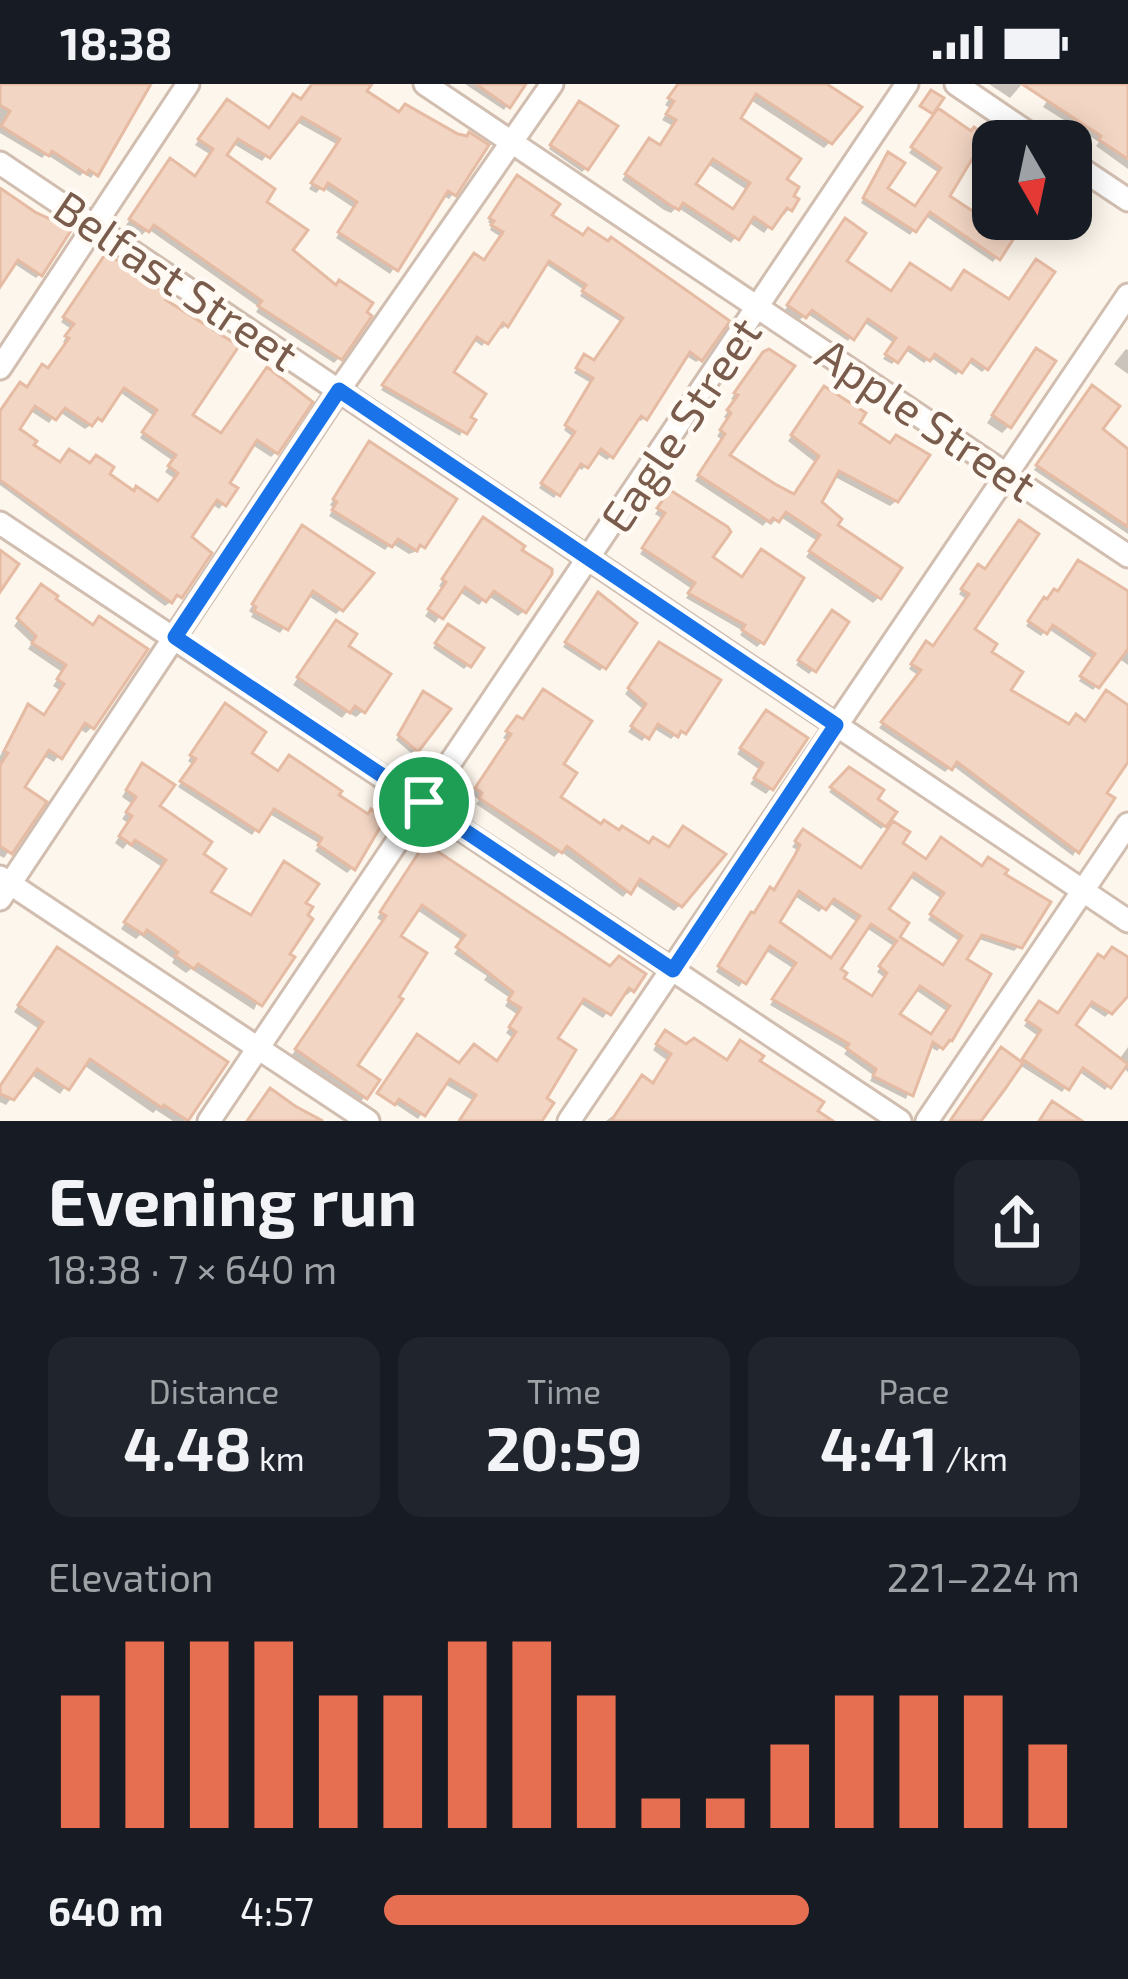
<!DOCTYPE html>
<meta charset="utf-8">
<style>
body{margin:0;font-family:"Exo 2",sans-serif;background:#20242c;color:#f1f3f6;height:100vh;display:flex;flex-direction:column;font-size:45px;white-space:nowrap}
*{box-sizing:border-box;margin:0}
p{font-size:39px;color:#9ea1a6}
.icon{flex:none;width:66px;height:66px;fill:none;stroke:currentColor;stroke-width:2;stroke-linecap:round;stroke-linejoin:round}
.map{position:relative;height:1037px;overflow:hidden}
.panel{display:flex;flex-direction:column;background:#171b24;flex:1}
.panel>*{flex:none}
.needle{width:78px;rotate:171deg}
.buttons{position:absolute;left:972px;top:36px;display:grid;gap:24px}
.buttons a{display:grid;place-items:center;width:120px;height:120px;border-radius:24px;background:#171b24;box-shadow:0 6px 30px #0003;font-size:60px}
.pin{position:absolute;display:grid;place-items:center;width:102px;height:102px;color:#fff;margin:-51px;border:6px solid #fff;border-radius:50%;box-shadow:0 3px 12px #0007}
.round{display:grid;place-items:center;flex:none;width:126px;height:126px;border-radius:24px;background:#20242c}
.summary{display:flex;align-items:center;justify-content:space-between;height:204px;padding:0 48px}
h1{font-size:66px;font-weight:700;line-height:90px}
.figures{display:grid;grid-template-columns:repeat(3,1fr);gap:18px;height:204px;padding:12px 48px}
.figures div{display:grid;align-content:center;border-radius:24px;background:#20242c;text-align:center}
.figures b{font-size:60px;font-weight:700}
.figures small{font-size:33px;font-weight:400}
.figures p{font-size:33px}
.chart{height:336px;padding:24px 48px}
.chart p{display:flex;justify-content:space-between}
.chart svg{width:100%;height:216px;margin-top:12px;stroke:#e76f51;stroke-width:6}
ul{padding:0 48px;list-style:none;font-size:39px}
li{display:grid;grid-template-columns:192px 144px 1fr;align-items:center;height:90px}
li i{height:30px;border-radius:15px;background:#e76f51}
.status{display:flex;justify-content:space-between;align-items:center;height:84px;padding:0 60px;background:#171b24;direction:ltr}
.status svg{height:33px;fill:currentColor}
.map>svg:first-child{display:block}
.shadow{fill:#0003;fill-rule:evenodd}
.building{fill:#f3d5c3;stroke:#e6bba3;stroke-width:3;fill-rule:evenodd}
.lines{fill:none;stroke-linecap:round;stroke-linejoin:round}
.minor-casing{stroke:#d1beb0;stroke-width:27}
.minor{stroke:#fff;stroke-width:21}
.route-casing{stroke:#fff;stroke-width:24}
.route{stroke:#1a73e8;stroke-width:15}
.labels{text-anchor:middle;stroke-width:9;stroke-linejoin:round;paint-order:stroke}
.street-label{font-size:45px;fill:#7a5c4d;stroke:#fffaf3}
</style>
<div class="status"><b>18:38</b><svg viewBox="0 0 49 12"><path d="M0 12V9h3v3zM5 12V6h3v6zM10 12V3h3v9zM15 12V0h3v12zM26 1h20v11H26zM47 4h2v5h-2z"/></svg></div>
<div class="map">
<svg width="1128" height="1037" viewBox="0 0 1128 1037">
<rect width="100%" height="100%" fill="#fdf6ec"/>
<path class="shadow" d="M0,0H148L91,94L83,89L80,92L46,70L42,74L0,49Z
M313,0H368L363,8L453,110L449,115L442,111L390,190L336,154L354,124L322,103L316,109L309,105L338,61L295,37L262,77L232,59L223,72L262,119L289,167L339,274L334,279L256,228L259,223L148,145L142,151L126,141L166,83L195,95L211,71L195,61L222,24L268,47L301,18Z
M465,0H521L504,26Z
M679,0H822L830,58L824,64L749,15L737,34L783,96L789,125L784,131L780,128L764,149L748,138L731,159L677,123L671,129L664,126L622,96L644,63L659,64L673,42L662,36L670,24L665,21ZM706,79L747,106L732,128L692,101Z
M989,0H1022L1010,14Z
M1059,0H1128V85L1096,62L1099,58L1043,23Z
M576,25L586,84L582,88L549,65Z
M934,33L971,50L946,113L973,131L993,99V135H1024L993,178L924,131L910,151L861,119L885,76L884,105L915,125L939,89L909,69Z
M514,98L700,275L696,278L685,271L644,334L641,337L636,334L611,372L607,376L595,368L582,386L576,382L554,414L539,404L573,353L564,346L591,299L574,289L581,278L593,280L621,238L580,212L584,206L544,179L506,241L502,245L497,242L482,262L472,255L449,289L467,334L460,352L381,306L471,177L483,179L501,153L490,146L492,141L488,138Z
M0,130L40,190L36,194L13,179L0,197Z
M842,142L843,177L986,284L982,288L967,277L956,291L930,273L924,279L904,265L892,280L883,275L894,259L862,237L848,257L806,229L800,236L785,226Z
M102,177L189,331L221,352L262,291L276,368L271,373L251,360L225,399L223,420L219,425L211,419L188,453L179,512L165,522L0,401V329L47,287L66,260L63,258L71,245L61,238ZM118,307L154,332L140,354L173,377L165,388L175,395L158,421L133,410L106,390L59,381L30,362L15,346L29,326L49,339L58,327L85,345L99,335Z
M1126,265L1128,266V290L1114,280Z
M1030,275L1009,342L1002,349L987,339Z
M758,277L726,371L793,413L816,379L788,357L819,311L855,339L896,417L890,422L833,392L818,419L879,513L873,519L806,473L817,457L779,432L771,441L766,438L763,442L695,397L722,356L717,352L728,336L724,333L735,317L731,315Z
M1088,309L1099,345L1128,368V450L1034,386Z
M364,366L422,462L417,467L409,470L391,459L385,466L329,432L334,424L330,421Z
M666,414L762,558L757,563L740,551L743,547L686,514L692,505L640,470L663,435L655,430Z
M478,443L524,527L518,532L487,511L479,521L458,507L435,539L425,532L443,505L439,502Z
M297,450L341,525L336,530L307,511L280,549L251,533L253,530L249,527Z
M974,488L971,546L988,568L1007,607L1069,643L1128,625V673L1103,709L1073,772L952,681L945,688L879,644L919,592L909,585L922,565H932L966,515L959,510Z
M42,504L92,643L86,649L78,644L54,678L42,671L21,704L43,719L4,774L0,772V672L23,630L28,624L43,634L61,607L53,602L62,588L28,565L32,559L14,542Z
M1057,510L1128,513V581L1118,574L1093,606L1079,597L1093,575L1047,544L1041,552L1026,542L1040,520Z
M594,516L603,583L600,587L563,563Z
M828,534L813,586L809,590L796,581Z
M330,546L345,563L363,627L356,633L347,628L342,634L293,601Z
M444,548L468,581L464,585L433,564Z
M655,567L717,597L679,653L675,651L671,655L653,644L642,657L628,648L644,626L625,610Z
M420,615L447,626L412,670L396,656Z
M220,628L248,670L352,784L347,789L315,767L320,760L268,729L252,751L178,703L194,681L188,677Z
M760,635L771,704L766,710L750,700L760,686L737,670Z
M512,641L559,681L557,714L601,743L648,762L680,821L674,827L634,800L623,813L560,767L554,773L476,720L479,716L472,710L508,657L503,654Z
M849,687L874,716L884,742L881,745L829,708Z
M137,688L156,722L200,771L206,809L250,834L302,819L254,926L191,885L186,889L172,879L174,875L140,851L136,855L121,845L162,783L127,760L123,765L115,759L128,739L122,735L132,720L122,713Z
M799,753L861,787L898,760L1019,862L1014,867L976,854L963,876L944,959L937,967L929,962L906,1015L870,997L873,991L844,970L847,966L770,921L794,885L765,866L739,903L716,888L747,836L773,809L791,779L797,766L792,763ZM908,792L942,815L928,836L959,857L942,885L896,854L884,826ZM793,811L819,828L828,818L857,838L830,878L776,838ZM865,843L895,863L877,888L885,894L871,915L839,895L837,886ZM914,905L948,928L930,953L896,931Z
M421,768L632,906L627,911L622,908L603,934L578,918L554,954L538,1037H458L474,1017L443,999L418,1035L394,1019L408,991L496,980L513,954L506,949L518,931L505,922L510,914L484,896L487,892L454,870L463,857L417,826L397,852L354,983L365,1013L360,1018L292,971L383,838L377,834Z
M52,873L224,979L184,1037H173L156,1026L153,1029L82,980L60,1010L30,990L6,1021L0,1018V1003L39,945L14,928Z
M1128,877V904L1110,928L1105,933L1087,921L1072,942L1118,977L1128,963V988L1122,983L1105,1006L1078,987L1062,1008L1018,980L1038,952L1024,942L1035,925L1058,932Z
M660,955L726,979L756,978L827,1037H606L652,1002L668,977L653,966Z"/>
<path class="building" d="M0,0H151L98,92L89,86L87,90L52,67L49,72L1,42L10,27L0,21Z
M312,0H372L367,7L399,28L405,20L458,50L467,52L469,48L489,61L456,112L448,107L398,187L338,148L357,118L328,99L324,106L311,99L340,55L302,33L270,74L238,55L227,71L275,105L267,118L308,146L293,166L336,201L339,196L373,219L367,228L372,232L342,276L258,222L262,217L154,141L149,148L129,135L170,74L195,92L213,65L198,55L227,15L269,44L293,10L301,15Z
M476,0H526L510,24Z
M678,0H827L862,23L832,60L756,10L741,34L801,75L787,95L799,103L794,112L799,115L792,127L787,124L772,145L754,133L739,156L683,119L679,126L670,121L625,90L649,54L660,61L676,36L666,30L674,17L668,14ZM713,75L750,99L733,125L696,100Z
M1022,0H1128V75L1099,56L1101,52Z
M931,6L944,14L933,30L920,22Z
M579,17L618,42L588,86L550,61Z
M938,24L971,47L974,43L986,52L950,112L974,128L993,97V135H1026L1000,176L930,128L916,148L863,114L888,68L905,79L888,104L915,122L941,84L911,63Z
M517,91L560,120L552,131L583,151L588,144L608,157L611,153L730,237L702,277L690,268L647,336L641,332L613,374L601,365L588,384L581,380L560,412L541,399L575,348L565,341L593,294L576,284L584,270L594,276L623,234L582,207L586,201L549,177L508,243L503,239L488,260L477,253L454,288L486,310L471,333L476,336L467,350L382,301L474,169L484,176L503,148L491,141L494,137L489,134Z
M0,104L35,128L50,135L52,132L72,145L42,192L18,176L0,203Z
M845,134L866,149L847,177L891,207L910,179L951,206L964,186L1009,215L1036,175L1055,188L988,286L972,275L962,289L935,270L930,277L909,263L898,279L885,270L896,254L868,235L854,256L812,226L806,234L787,221Z
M106,169L169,211L166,216L239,262L193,331L221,349L267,283L313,318L278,370L257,356L230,399L238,404L226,422L217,416L192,453L212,469L182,514L177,511L172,519L0,396V327L20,298L27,303L42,280L48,284L69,254L65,252L74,240L63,233ZM124,304L157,326L142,348L176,371L168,382L178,389L158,417L136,402L134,407L110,390L114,383L96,371L90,379L69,365L60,378L34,361L37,357L20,345L35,322L56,336L65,324L92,342L98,334L102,337Z
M1036,264L1056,277L1011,344L992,331Z
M769,265L795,282L730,371L775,400L794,410L819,372L791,351L824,302L866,329L860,339L890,359L896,351L930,371L898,418L839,387L822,418L842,435L838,441L902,484L881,515L809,467L820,451L786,428L779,438L773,434L770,438L698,391L725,350L720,346L731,329L727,326L738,311L734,309L763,268Z
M1092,301L1120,322L1103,345L1128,365V443L1036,381Z
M369,357L457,415L425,464L420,461L417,467L398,455L392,463L332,426L337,418L333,415Z
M670,406L728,443L731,448L713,473L742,493L761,465L804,494L764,560L742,546L745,541L688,509L695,499L642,464L665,429L657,424Z
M483,433L525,462L522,466L552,485V490L526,529L494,507L486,518L465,503L443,535L428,525L446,498L442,495Z
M1019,436L1039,450L975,545L997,560L992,568L1023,588L1011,606L1069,640L1076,630L1085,637L1106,606L1128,621V678L1107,709L1115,714L1079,769L957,678L952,686L881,638L921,586L911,580L926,557L933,562L969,510L961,505L978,480L985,485Z
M302,441L374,489L343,527L313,507L288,546L254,527L256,523L252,520Z
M0,466L19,480L0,508Z
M1078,476L1128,507V565L1099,604L1080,592L1095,570L1053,541L1047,550L1028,537L1044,513L1047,515L1054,505L1058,507Z
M41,500L58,512L56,515L93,541L99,532L148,565L94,645L85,639L62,675L49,666L25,703L47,718L12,770L0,762V681L8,669L4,667L28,620L44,631L64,600L57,595L66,581L32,559L36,552L17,534Z
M598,508L637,539L606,585L565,558Z
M832,526L849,538L816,588L798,576Z
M336,536L357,550L349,562L391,590L365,629L355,622L350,629L297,593Z
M448,540L484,564L471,583L435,559Z
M659,558L721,596L686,650L681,647L678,653L658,640L649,655L631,642L646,620L628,604Z
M543,605L592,637L564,680L577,689L561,713L601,740L604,736L619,746L622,742L649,759L653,753L669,763L683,742L726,770L682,823L640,795L631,810L567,762L562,769L479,714L482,709L475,704L511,650L506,647L517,632L523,635Z
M423,607L451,625L418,668L398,651Z
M225,619L266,648L252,669L278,687L289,671L342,707L339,711L368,730L371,725L385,735L355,786L318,761L322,754L274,725L259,748L180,697L196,675L190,671Z
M766,626L808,654L773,706L754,694L763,679L740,664Z
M142,679L175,701L160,722L212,758L204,770L226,785L211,808L251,831L284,777L319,800L306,819L313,823L308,831L313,835L290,870L295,873L262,922L198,880L194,885L175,872L178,868L147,846L144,851L124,838L166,776L135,756L132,761L119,752L132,732L126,728L136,713L126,706Z
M849,683L884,706L878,715L897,728L886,743L830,703Z
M893,737L910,748L903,759L926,775L941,753L982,782L988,773L1008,786L1005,790L1051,818L1022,864L982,851L967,875L991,890L952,957L950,956L943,965L933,958L913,1012L873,992L876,985L846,964L849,960L772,915L796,879L770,862L746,900L718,882L751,828L754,829L770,803L774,806L795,771L800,761L795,757L803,745L861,784ZM914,789L944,809L930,830L962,852L943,881L900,853L909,839L889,825ZM799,807L826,826L834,815L860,832L831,874L780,838ZM871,840L897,857L879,882L887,889L872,912L844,894L847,889L841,885ZM920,902L950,922L931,950L900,930Z
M425,759L610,882L619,872L646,890L634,908L629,904L611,931L584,915L558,954L576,966L547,1014L554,1019L542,1037H459L476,1011L450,995L425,1032L399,1015L395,1021L377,1009L417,950L459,979L474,960L497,977L516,948L509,943L521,924L508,916L513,908L456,863L465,851L422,821L401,852L427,869L399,913L403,915L358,981L380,996L367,1015L295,965L386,832L380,828Z
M57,863L228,978L188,1037L164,1021L162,1024L90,975L69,1006L37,985L14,1016L0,1010V1002L43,938L18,921Z
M1112,863L1128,873V912L1112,930L1092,918L1076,941L1128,980L1111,1004L1083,984L1069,1006L1022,975L1041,946L1026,936L1039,917L1058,929L1098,870L1104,874Z
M665,946L686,960L694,954L727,976L740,956L764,972L760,977L824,1018L818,1027L833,1037H611L642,991L653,999L671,970L656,960Z
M1001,963L1023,979L1005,1005L981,1037H950Z
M270,1004L295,1022L323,1037H247Z
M1052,1017L1082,1037H1039Z"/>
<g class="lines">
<defs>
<path id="minor" d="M425,0L1128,472
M956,0L1040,57
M1071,78L1128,116
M0,79L1128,837
M0,284L188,0
M0,439L900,1037
M0,793L368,1037
M0,815L339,306L552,0
M209,1037L907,0
M569,1037L1128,211
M927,1037L1128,740"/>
</defs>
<use href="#minor" class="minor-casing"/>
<use href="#minor" class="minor"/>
</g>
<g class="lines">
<defs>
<path id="route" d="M339,306L836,641L673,886L175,553Z"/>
</defs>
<use href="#route" class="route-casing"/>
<use href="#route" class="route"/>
</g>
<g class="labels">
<g class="street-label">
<text transform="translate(176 197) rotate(34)" y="16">Belfast Street</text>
<text transform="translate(926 336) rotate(34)" y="16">Apple Street</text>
<text transform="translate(681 341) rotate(-56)" y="16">Eagle Street</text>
</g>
</g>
</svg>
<div class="buttons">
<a><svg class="needle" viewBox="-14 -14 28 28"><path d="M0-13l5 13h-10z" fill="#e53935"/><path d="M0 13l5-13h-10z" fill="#9ea1a6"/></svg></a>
</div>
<div class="pin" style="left:424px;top:718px;background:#1e9e55"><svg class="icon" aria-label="arrive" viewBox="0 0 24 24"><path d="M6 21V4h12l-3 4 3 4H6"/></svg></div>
</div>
<section class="panel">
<div class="summary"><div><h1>Evening run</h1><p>18:38 · 7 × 640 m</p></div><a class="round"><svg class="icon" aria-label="share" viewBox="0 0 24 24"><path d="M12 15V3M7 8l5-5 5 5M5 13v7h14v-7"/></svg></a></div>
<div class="figures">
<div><p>Distance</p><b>4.48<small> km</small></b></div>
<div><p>Time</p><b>20:59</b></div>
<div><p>Pace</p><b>4:41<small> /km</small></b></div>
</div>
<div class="chart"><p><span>Elevation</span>221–224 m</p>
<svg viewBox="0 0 160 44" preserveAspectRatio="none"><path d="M5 44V17M15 44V6M25 44V6M35 44V6M45 44V17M55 44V17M65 44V6M75 44V6M85 44V17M95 44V38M105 44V38M115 44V27M125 44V17M135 44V17M145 44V17M155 44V27"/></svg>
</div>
<ul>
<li><b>640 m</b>4:57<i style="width:61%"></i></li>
</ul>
</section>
